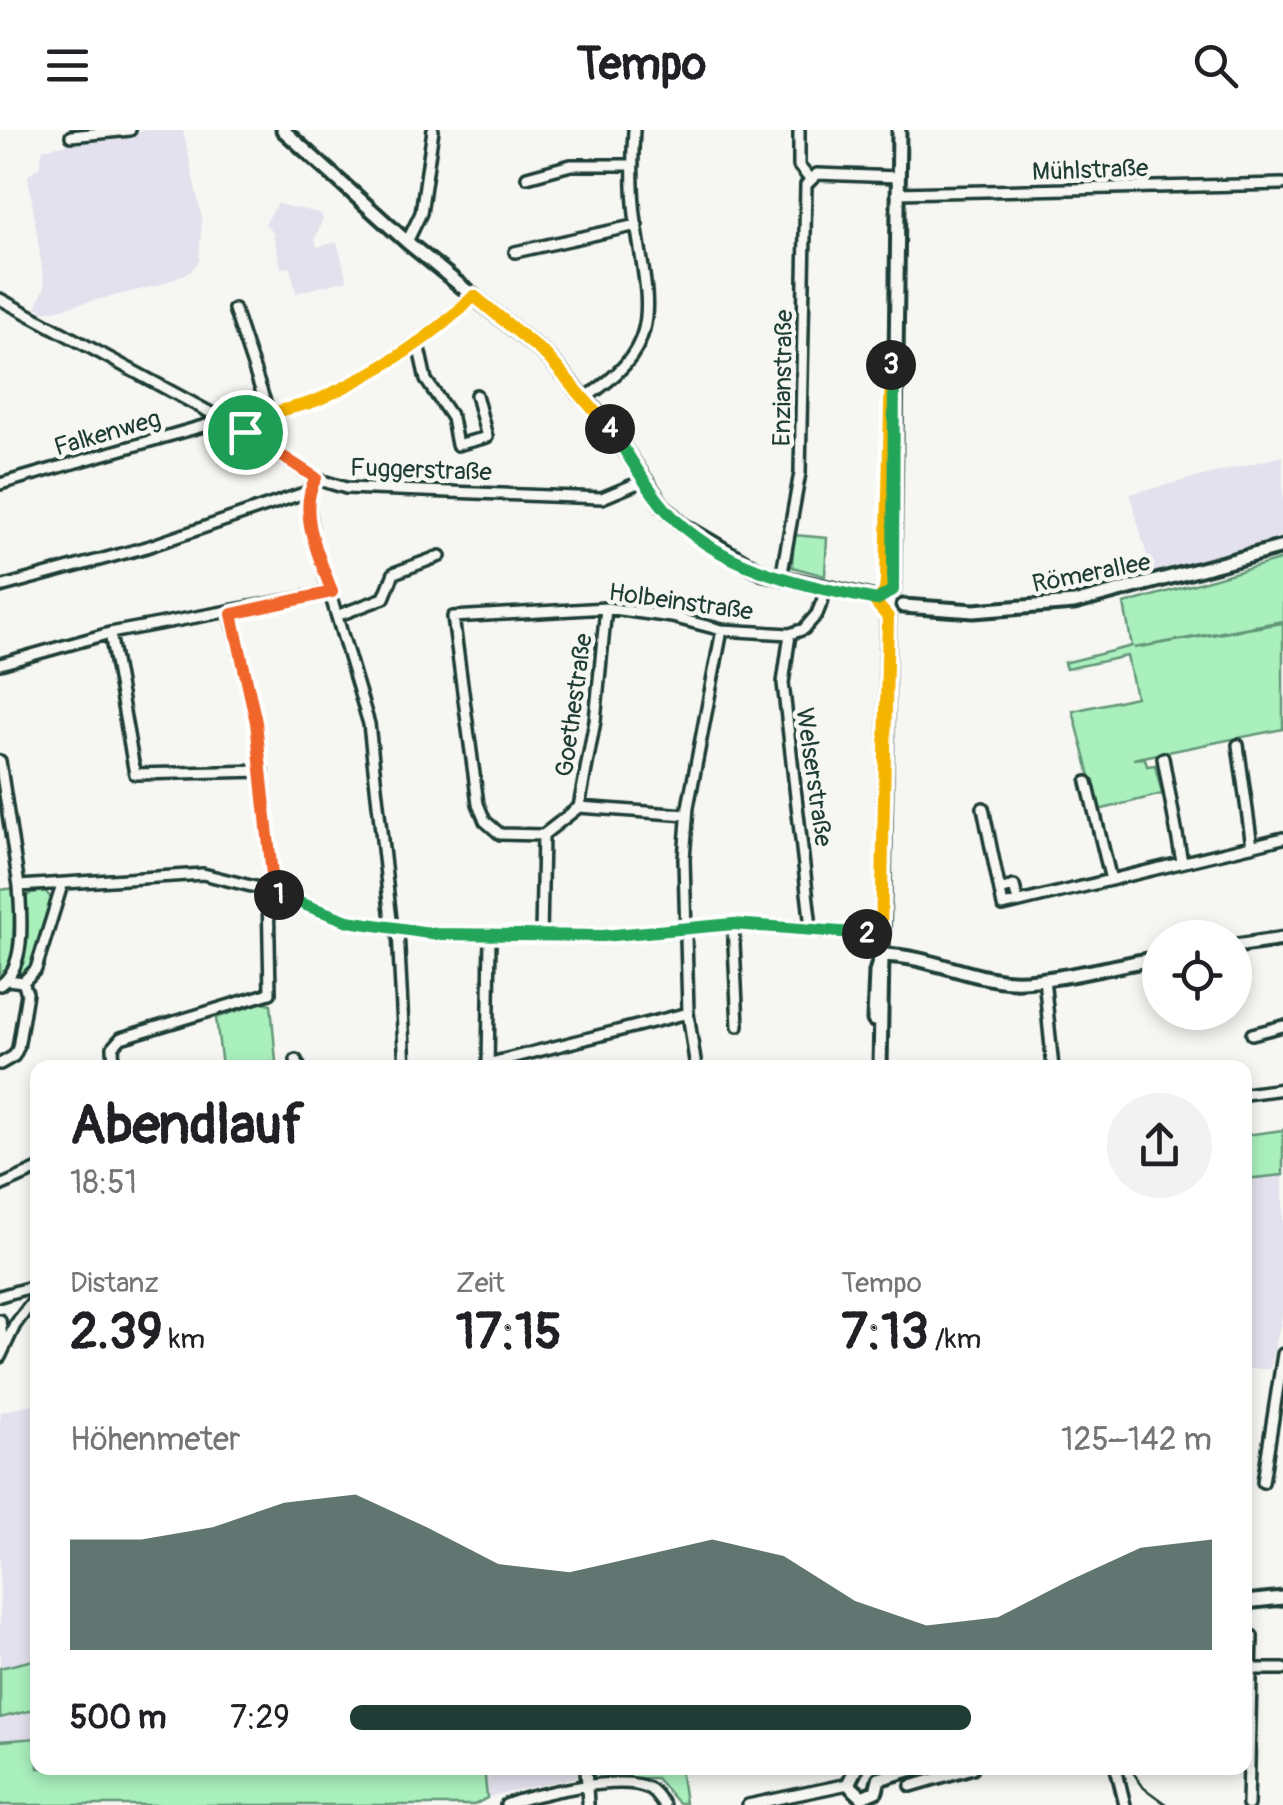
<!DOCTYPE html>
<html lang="de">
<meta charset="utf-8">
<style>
body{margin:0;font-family:Pangolin,sans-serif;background:#f2f2f2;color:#202124;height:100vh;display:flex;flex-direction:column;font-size:38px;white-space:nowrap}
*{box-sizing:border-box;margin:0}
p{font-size:32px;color:#757577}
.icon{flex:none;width:55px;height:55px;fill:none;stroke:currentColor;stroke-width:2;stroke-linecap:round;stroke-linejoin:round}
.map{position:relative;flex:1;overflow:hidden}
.side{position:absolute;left:30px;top:930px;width:1222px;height:715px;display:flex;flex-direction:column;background:#fff;border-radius:20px;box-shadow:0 5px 15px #0003}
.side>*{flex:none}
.buttons{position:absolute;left:1142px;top:790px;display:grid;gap:20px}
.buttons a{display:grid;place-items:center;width:110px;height:110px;border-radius:50%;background:#fff;box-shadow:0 5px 15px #0003;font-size:50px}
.pin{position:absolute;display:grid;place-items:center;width:85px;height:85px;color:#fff;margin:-42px;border:5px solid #fff;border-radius:50%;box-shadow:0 2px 10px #0007}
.km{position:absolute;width:50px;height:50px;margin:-25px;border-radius:50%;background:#222;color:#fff;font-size:28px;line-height:50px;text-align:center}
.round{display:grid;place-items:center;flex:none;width:105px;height:105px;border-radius:52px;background:#f2f2f2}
.summary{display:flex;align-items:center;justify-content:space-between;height:170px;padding:0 40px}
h1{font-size:55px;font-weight:700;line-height:75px}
.metrics{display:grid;grid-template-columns:repeat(3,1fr);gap:15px;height:170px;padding:10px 40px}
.metrics div{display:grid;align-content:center}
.metrics b{font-size:50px;font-weight:700}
.metrics small{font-size:28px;font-weight:400}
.metrics p{font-size:28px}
.chart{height:280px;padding:20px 40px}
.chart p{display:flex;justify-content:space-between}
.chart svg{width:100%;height:180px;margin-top:10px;fill:#1f3d34;opacity:.7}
ul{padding:0 40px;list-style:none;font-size:32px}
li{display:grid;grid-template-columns:160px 120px 1fr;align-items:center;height:75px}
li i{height:25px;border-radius:12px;background:#1f3d34}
header{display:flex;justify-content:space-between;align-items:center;height:130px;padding:0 40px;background:#fff;font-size:45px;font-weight:700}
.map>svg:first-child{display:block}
.built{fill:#e2e1ed}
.green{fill:#a9f0bd;stroke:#649678;stroke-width:2.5}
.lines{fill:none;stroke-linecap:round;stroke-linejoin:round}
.minor-casing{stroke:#1f3d34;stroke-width:16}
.tertiary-casing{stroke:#1f3d34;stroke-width:19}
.minor{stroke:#f6f6f2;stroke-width:9}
.tertiary{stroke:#f6f6f2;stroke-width:11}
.tram{stroke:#1f3d34;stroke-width:2.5}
.split-1-casing{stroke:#fff;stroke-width:20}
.split-2-casing{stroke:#fff;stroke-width:20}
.split-3-casing{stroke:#fff;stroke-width:20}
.split-4-casing{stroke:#fff;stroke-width:20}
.split-5-casing{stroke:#fff;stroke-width:20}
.split-1{stroke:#f0652b;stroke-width:12}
.split-2{stroke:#22a559;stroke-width:12}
.split-3{stroke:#f5b400;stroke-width:12}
.split-4{stroke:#22a559;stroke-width:12}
.split-5{stroke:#f5b400;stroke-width:12}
.labels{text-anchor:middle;stroke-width:9;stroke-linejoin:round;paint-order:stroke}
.street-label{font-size:25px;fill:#1f3d34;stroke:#f6f6f2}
</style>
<header><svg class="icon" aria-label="menu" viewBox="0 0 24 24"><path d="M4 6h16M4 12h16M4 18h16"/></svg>Tempo<svg class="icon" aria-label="search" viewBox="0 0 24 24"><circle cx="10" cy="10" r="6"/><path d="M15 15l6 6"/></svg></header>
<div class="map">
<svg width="1283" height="1675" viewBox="0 0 1283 1675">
<rect width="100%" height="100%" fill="#f6f6f2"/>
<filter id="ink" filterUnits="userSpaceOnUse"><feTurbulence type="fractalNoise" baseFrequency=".01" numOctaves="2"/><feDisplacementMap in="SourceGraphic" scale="20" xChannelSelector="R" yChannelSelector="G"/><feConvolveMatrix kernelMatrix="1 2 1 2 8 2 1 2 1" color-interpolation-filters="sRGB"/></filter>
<g filter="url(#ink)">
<path class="built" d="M144,0H183L202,89L199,131L191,141L160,155L45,182L36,177L45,157L28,45L39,37L43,19Z
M277,74L319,83L323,88L315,109L317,117L337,112L347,150L296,163L290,137L281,138L273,103L265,94Z
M1283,326V406L1152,444L1130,364Z
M1283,1045V1182L1270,1239H1245V1049Z
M37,1273V1608L0,1611V1282Z
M484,1638H579V1646L487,1668Z"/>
<path class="green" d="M794,405L827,408L825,446L792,437Z
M1283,429V491L1134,518L1283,493V599L1133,629L1145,628L1147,636L1155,635L1162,664L1099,680L1073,581L1136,567L1127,526L1066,539L1064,533L1132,516L1124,474Z
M15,758L12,835L0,851V760Z
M31,763L45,761L52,769L33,835L22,845L18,839L25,809L26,767Z
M263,872L271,874L276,932L222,937L216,888Z
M1283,1000V1045L1245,1049V1005Z
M37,1529V1579L0,1588V1538Z
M37,1608L38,1638H484L487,1668L474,1675H0V1611Z
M595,1638H680L685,1673H678L656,1648H595Z"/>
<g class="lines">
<defs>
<path id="minor" d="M799,0V36L809,48
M71,6L130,0
M527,47L571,35H633
M897,63L1283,54
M407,112L421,83L433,0
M515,122L637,95
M0,169L224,290L316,349L346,358L602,368L645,350
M234,179L269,284
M418,214L426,250L452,288L457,315L487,307L476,265
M585,268C666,215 648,176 636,93C632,63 632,30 634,0
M245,303C264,278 293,281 320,269C376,243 430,209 474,166
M316,349L307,362L313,407L369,594L392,799
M0,354L224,290
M781,448L800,343L806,55L817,44L898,47
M0,457L147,417L307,362
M231,484L256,592L274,763
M339,485L384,468L394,443L440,426
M110,503L135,644L263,641
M790,504L783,553L811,797
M0,534L110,503L331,462
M1238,615L1252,716
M1163,628L1182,732
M0,631L19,756
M1087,652L1111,750
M579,677L595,591L606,478
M579,677L687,685
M983,678L1003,776L1283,708
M543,705L500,704L485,691L478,674L453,487L606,478L672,487L722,500L790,504L804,499L817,484L827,459
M1000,760L1014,756L1018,772
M733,794L738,896
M398,800L405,938
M541,806L543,705L579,677
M1044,848L1053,938
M8,850L23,852L36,839L62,755
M0,855C27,837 21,785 19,756L203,744L255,757L348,791L441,805L603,806L733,794L881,805
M1252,904L1283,896
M296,930L300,938
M0,934L14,926L18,918L27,863L23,852
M487,934L688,883
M114,938L113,917L121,908L270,863L268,761
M488,938L490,807
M696,938L688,883L684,729L688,677L722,500
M1245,964L1283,959
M0,1056L38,1039
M0,1166L38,1155
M0,1190L3,1217
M0,1227L15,1195L38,1164
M1263,1352L1283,1224
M1246,1539H1283
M586,1638L588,1675
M1116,1638L1125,1675
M911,1656L973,1638
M506,1675C533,1664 622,1644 648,1658C655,1661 659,1669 664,1675
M748,1675L848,1654
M1248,1675L1252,1506"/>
<path id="tertiary" d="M283,0L407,112L547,226L607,294L662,375L682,395L763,443L877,469
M893,461L899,0
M903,476L974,481L1074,473L1283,417
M1235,816L1283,809
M881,825C930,826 966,848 1012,851C1048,853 1120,834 1160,828
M874,890L876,842L881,825
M880,938L888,487
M1245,1472L1283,1468
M856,1638L848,1654L862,1667
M879,1649L916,1638
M862,1667L876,1661L879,1649"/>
</defs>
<use href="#minor" class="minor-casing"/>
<use href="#tertiary" class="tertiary-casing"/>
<use href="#minor" class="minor"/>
<use href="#tertiary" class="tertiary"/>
<path class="tram" d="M1130,1638L1144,1658L1167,1675"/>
</g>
</g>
<g class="lines" filter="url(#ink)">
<defs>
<path id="split-1" d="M245,302L316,348C296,381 320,428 332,462L232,484L256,592L274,764L279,765"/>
<path id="split-2" d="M279,765L348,791L436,804L603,806L733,794L867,804"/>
<path id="split-3" d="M867,804L881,805L888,487L876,473L885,461L886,449L891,235"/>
<path id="split-4" d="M610,299C630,325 645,357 667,381C720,440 804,455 877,470L893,460L894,228L891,235"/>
<path id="split-5" d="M245,302C264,278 293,281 320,269C376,243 431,209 474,166L547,226L610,299"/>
</defs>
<use href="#split-1" class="split-1-casing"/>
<use href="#split-2" class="split-2-casing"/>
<use href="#split-3" class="split-3-casing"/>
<use href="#split-4" class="split-4-casing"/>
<use href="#split-5" class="split-5-casing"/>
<use href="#split-1" class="split-1"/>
<use href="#split-2" class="split-2"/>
<use href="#split-3" class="split-3"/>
<use href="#split-4" class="split-4"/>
<use href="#split-5" class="split-5"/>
</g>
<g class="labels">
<g class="street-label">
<text transform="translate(1090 39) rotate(-2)" y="9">Mühlstraße</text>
<text transform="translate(782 248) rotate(-89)" y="9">Enzianstraße</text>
<text transform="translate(107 302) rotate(-16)" y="9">Falkenweg</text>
<text transform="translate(421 339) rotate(2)" y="9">Fuggerstraße</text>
<text transform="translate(1091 442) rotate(-11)" y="9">Römerallee</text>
<text transform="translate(681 471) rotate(8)" y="9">Holbeinstraße</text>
<text transform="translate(573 575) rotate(-82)" y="9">Goethestraße</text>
<text transform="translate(815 647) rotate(82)" y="9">Welserstraße</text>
</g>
</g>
</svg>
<div class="buttons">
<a><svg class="icon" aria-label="locate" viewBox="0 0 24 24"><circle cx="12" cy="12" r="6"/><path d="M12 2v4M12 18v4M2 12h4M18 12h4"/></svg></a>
</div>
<div class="pin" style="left:245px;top:302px;background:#1e9e55"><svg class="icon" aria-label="arrive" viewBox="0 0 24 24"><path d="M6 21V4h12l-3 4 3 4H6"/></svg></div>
<b class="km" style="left:279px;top:765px">1</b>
<b class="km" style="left:867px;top:804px">2</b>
<b class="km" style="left:891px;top:235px">3</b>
<b class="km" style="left:610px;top:299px">4</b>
<section class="side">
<div class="summary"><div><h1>Abendlauf</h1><p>18:51</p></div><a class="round"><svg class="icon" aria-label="share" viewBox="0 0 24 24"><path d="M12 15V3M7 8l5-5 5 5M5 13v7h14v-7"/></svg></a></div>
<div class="metrics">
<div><p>Distanz</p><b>2.39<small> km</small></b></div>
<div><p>Zeit</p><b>17:15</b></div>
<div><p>Tempo</p><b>7:13<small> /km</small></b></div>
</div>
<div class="chart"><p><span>Höhenmeter</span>125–142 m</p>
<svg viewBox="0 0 160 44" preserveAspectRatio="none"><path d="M0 44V17L10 17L20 14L30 8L40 6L50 14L60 23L70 25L80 21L90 17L100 21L110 32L120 38L130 36L140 27L150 19L160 17V44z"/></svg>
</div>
<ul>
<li><b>500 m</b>7:29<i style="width:72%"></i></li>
</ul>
</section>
</div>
